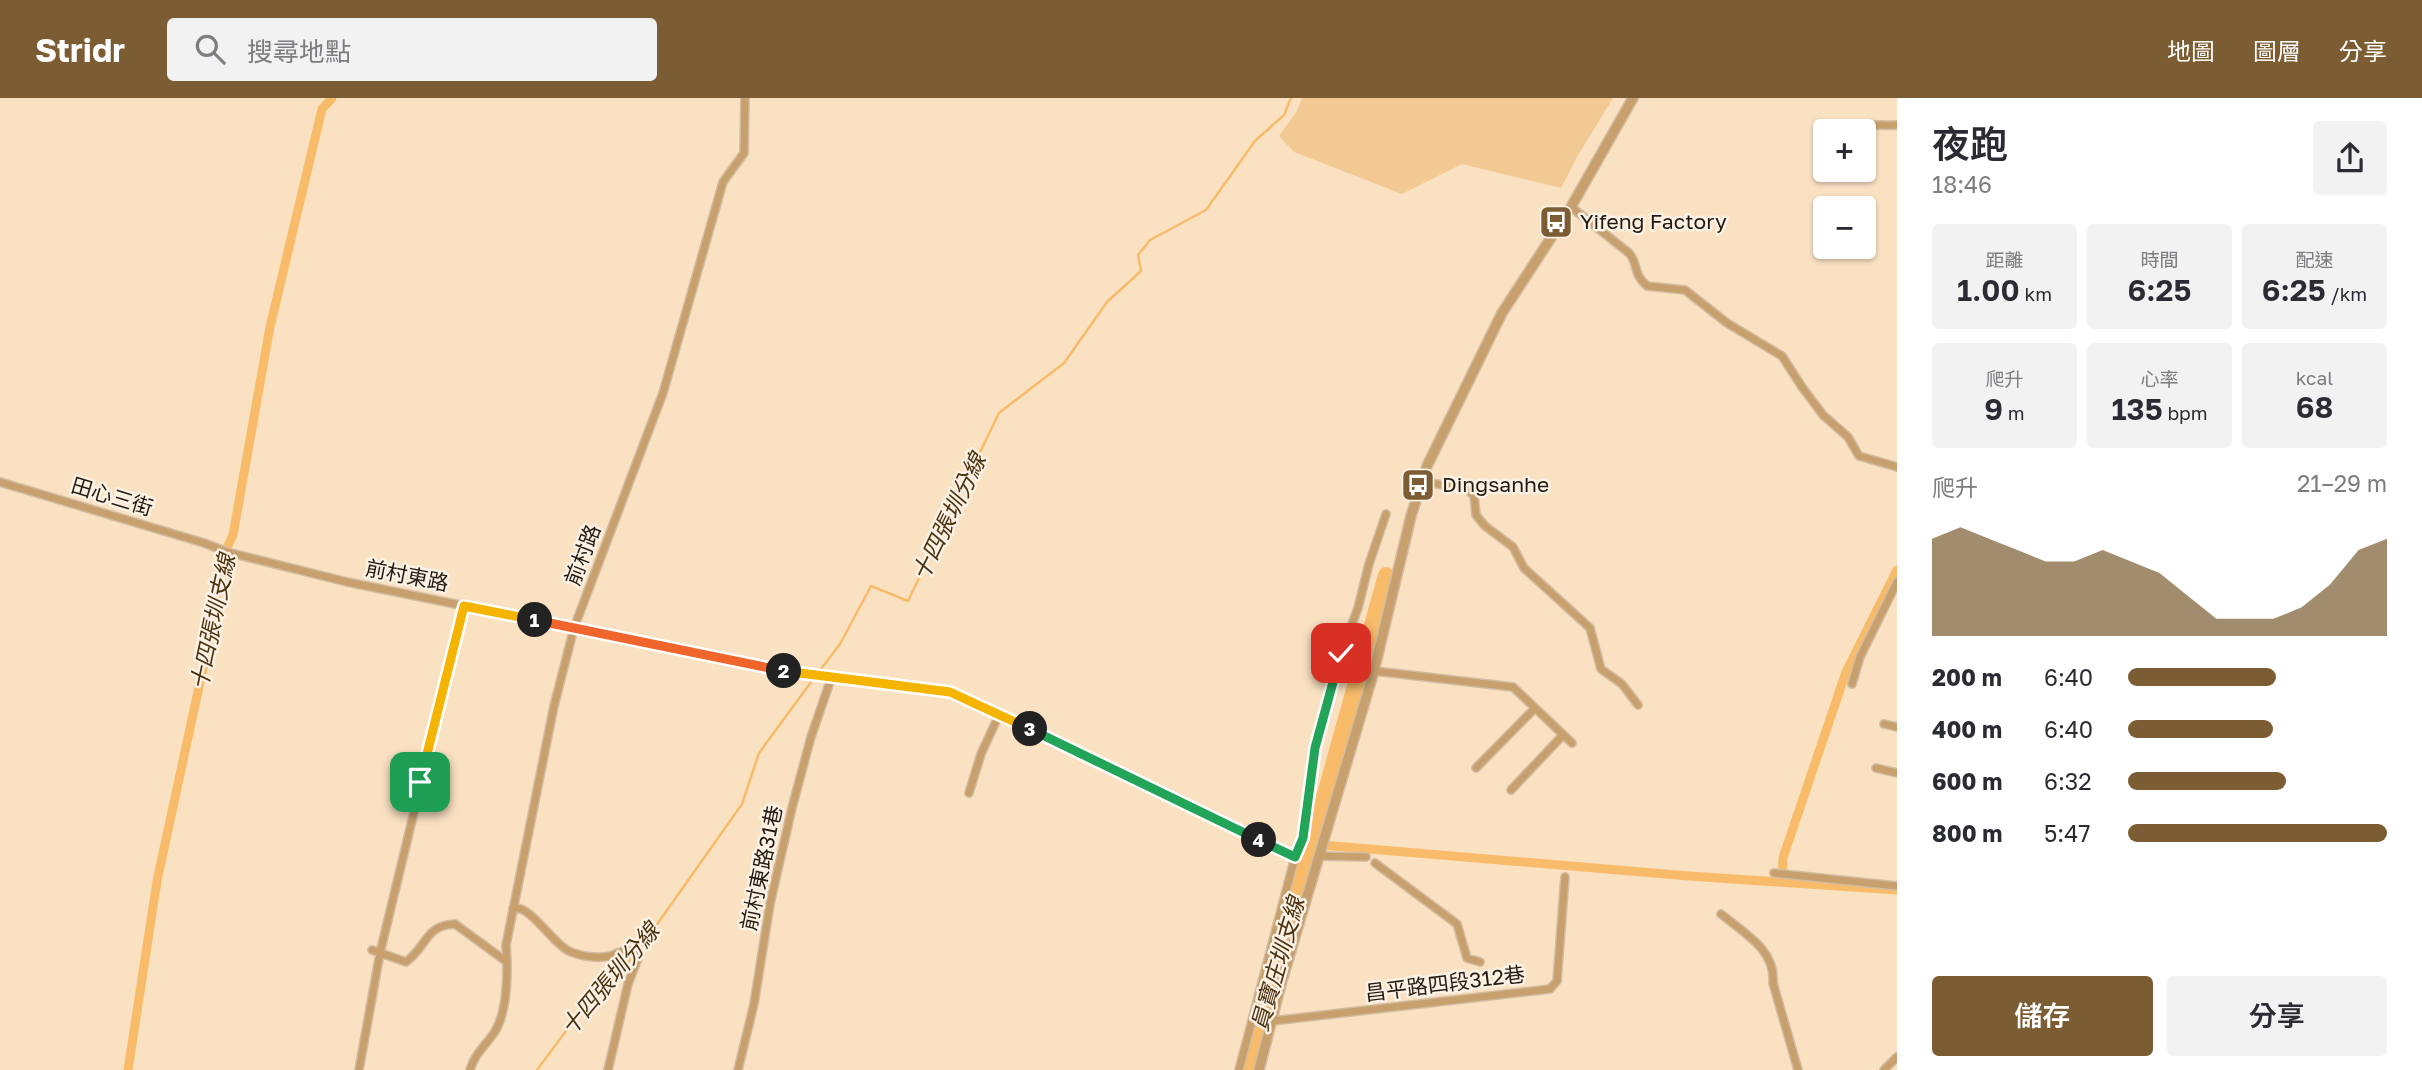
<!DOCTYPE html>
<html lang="zh-TW">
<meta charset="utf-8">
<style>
body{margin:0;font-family:"Golos Text","Noto Sans TC",sans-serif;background:#f2f2f3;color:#2b2b33;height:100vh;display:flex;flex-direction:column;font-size:26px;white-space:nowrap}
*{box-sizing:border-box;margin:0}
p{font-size:23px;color:#7c7c81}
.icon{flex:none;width:38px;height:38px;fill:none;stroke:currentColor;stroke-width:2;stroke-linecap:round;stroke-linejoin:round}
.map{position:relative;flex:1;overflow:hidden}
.drawer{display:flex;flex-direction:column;background:#fff;width:525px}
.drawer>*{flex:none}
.buttons{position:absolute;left:1813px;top:21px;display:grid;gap:14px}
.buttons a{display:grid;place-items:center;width:63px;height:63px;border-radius:7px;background:#fff;box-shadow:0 2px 5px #0004;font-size:35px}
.pin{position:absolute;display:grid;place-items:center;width:60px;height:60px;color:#fff;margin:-30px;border-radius:14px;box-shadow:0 4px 10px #0006}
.km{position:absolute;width:35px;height:35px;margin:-18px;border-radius:50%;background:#222;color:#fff;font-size:19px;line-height:35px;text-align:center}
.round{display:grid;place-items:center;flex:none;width:74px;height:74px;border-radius:7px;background:#f2f2f3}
.summary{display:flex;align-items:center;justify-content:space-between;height:119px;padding:0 35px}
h1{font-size:38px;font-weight:600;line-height:52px}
.stats{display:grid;grid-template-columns:repeat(3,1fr);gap:10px;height:119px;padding:7px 35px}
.stats div{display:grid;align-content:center;border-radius:7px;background:#f2f2f3;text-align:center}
.stats b{font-size:30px;font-weight:600}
.stats small{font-size:19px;font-weight:400}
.stats p{font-size:19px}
.chart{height:196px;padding:14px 35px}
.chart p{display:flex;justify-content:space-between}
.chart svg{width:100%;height:126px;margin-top:7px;fill:#7c5c32;opacity:.7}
.button{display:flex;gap:14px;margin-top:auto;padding:14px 35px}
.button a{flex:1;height:80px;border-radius:7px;background:#7c5c32;color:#fff;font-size:28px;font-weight:600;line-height:80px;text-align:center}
.button a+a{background:#f2f2f3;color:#2b2b33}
ul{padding:0 35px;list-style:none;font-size:23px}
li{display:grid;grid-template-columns:112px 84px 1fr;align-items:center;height:52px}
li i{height:18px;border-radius:9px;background:#7c5c32}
header{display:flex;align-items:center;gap:42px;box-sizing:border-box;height:98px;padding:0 35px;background:#7c5c32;color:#fff}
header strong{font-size:33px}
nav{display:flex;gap:38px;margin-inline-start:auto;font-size:24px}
.search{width:490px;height:63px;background:#f2f2f3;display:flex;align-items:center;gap:18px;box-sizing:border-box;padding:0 24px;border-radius:7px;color:#7c7c81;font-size:26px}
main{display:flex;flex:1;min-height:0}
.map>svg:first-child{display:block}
.green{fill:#f2c893}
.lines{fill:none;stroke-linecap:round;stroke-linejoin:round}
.stream{stroke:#f8bb6a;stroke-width:2.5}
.canal{stroke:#f8bb6a;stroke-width:9}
.river{stroke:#f8bb6a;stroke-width:16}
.minor-casing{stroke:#d3bda2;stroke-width:10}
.tertiary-casing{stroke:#d3bda2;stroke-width:12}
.minor{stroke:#c7a06d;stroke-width:7}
.tertiary{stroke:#c7a06d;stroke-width:9}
.split-1-casing{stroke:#fff;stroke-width:14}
.split-2-casing{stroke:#fff;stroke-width:14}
.split-3-casing{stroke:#fff;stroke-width:14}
.split-4-casing{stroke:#fff;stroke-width:14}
.split-5-casing{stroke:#fff;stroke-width:14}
.split-1{stroke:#f5b400;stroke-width:9}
.split-2{stroke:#f0652b;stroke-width:9}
.split-3{stroke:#f5b400;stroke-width:9}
.split-4{stroke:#22a559;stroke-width:9}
.split-5{stroke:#22a559;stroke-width:9}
.labels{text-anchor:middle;stroke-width:5;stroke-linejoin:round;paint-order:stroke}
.poi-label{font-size:21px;fill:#241b10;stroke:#fbf1e4;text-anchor:start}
.street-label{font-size:21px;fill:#241b10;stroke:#fbf1e4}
.water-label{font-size:23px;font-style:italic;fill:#4c3310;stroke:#fbf1e4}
</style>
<header>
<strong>Stridr</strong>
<div class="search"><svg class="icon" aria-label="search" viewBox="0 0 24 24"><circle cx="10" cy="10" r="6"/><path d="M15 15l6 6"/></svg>搜尋地點</div>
<nav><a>地圖</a><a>圖層</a><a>分享</a></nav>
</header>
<main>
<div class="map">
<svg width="1897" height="972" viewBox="0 0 1897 972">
<rect width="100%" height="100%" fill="#fae1c2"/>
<path class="green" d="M1302,0H1613L1577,59L1561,90L1462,66L1402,96L1294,54L1279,38L1297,13Z"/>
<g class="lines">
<path class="stream" d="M818,575L840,546L871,488L908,503L999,315L1064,265L1107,204L1141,173L1138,157L1150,142L1206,112L1255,43L1284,17L1291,0
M537,972L592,898L619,875L646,842L742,706L759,655L814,580"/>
<path class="canal" d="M1310,746L1689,778L1897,792
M1782,782L1783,760L1789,742L1846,574L1897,472
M128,972L157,783L213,524L220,464L233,437L270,229L322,11L332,0"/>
<path class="river" d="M1248,972L1386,477"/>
<defs>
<path id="minor" d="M1867,28C1879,26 1885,28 1897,27
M1571,109L1629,155C1639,166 1632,175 1647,188L1685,192L1727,225L1782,258L1802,289L1823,317L1848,339L1859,358L1897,369
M0,384L204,445L227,454L347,484L789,574L950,595L1295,759
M1423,384L1464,390L1474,397L1476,417L1485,428L1513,449L1524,470L1590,530L1601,571L1622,586L1638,607
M1374,573L1513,589L1572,645
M1852,586L1860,559L1897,484
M1884,626L1897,629
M1476,670L1535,610
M1876,670L1897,675
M1511,692L1563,637
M969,695L981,656L999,617
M1319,758L1366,759
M1375,765L1457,826L1467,860L1480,864
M1774,775L1897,788
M513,810C530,807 551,843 567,852C578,858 598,861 610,858C624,853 626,849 639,858L628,886L608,972
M1721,816C1744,835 1776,852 1773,885L1798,972
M372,852L406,864C427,849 425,827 455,826L507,864
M1272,923L1550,891L1557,883L1565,779
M359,972L380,855L464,507
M470,972C474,957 485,948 494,935C508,914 508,872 506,847L554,608L574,530L663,295L723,84L744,55L745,0
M738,972L754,906L770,806L792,710L811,639L832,578
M1239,972L1295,759L1303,739L1315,650L1341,555L1358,510L1369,466L1386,416
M1884,972L1897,959"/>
<path id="tertiary" d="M1259,972L1281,886L1374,573L1411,418L1427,368L1502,215L1571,109L1633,0"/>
</defs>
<use href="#minor" class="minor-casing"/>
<use href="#tertiary" class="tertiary-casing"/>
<use href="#minor" class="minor"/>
<use href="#tertiary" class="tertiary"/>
</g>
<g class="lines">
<defs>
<path id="split-1" d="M420,684L464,508L535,522"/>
<path id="split-2" d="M535,522L784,573"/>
<path id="split-3" d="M784,573L950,594L1030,631"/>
<path id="split-4" d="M1030,631L1259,742"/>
<path id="split-5" d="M1259,742L1295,759L1303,740L1315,650L1341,555"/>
</defs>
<use href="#split-1" class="split-1-casing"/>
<use href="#split-2" class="split-2-casing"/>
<use href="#split-3" class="split-3-casing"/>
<use href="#split-4" class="split-4-casing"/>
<use href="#split-5" class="split-5-casing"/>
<use href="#split-1" class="split-1"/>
<use href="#split-2" class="split-2"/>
<use href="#split-3" class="split-3"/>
<use href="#split-4" class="split-4"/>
<use href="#split-5" class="split-5"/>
</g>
<defs>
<symbol id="bus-square" viewBox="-11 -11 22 22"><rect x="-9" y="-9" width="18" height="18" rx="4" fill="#7c5c32" stroke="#fbf1e4"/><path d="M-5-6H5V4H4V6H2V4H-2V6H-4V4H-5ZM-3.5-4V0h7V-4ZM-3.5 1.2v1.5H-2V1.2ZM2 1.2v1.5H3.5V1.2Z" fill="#fff"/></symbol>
</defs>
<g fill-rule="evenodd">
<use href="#bus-square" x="1537" y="105" width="38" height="38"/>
<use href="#bus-square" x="1399" y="368" width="38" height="38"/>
</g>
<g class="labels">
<g class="poi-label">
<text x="1580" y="131">Yifeng Factory</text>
<text x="1442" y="394">Dingsanhe</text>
</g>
<g class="street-label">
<text transform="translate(112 399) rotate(17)" y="7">田心三街</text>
<text transform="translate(583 457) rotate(-69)" y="7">前村路</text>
<text transform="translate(407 478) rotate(11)" y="7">前村東路</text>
<text transform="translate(762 770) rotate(-78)" y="7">前村東路31巷</text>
<text transform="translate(1445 886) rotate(-7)" y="7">昌平路四段312巷</text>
</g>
<g class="water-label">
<text transform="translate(949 419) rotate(-64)" y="8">十四張圳分線</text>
<text transform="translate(213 524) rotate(-78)" y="8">十四張圳支線</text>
<text transform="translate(1278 866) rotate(-74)" y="8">員寶庄圳支線</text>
<text transform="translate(610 881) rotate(-50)" y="8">十四張圳分線</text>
</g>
</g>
</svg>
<div class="buttons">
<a>+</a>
<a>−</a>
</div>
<div class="pin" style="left:420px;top:684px;background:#1e9e55"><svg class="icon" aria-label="arrive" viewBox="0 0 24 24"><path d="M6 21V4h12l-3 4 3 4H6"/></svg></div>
<div class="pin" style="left:1341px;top:555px;background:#d93025"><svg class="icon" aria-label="check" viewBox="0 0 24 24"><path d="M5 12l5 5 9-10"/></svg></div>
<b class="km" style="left:535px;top:522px">1</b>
<b class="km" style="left:784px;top:573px">2</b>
<b class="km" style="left:1030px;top:631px">3</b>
<b class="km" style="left:1259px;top:742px">4</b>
</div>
<section class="drawer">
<div class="summary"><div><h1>夜跑</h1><p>18:46</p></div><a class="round"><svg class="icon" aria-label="share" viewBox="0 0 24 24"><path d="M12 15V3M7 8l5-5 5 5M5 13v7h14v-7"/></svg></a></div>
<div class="stats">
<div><p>距離</p><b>1.00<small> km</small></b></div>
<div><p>時間</p><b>6:25</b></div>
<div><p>配速</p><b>6:25<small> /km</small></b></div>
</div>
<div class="stats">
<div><p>爬升</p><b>9<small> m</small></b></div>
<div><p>心率</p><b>135<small> bpm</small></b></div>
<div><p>kcal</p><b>68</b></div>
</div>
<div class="chart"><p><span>爬升</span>21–29 m</p>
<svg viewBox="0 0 160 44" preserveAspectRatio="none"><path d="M0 44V10L10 6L20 10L30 14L40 18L50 18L60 14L70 18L80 22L90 30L100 38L110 38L120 38L130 34L140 26L150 14L160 10V44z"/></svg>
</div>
<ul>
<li><b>200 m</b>6:40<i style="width:57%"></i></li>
<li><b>400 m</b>6:40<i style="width:56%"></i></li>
<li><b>600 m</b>6:32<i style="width:61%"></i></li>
<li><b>800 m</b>5:47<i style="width:100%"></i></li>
</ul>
<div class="button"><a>儲存</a><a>分享</a></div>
</section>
</main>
